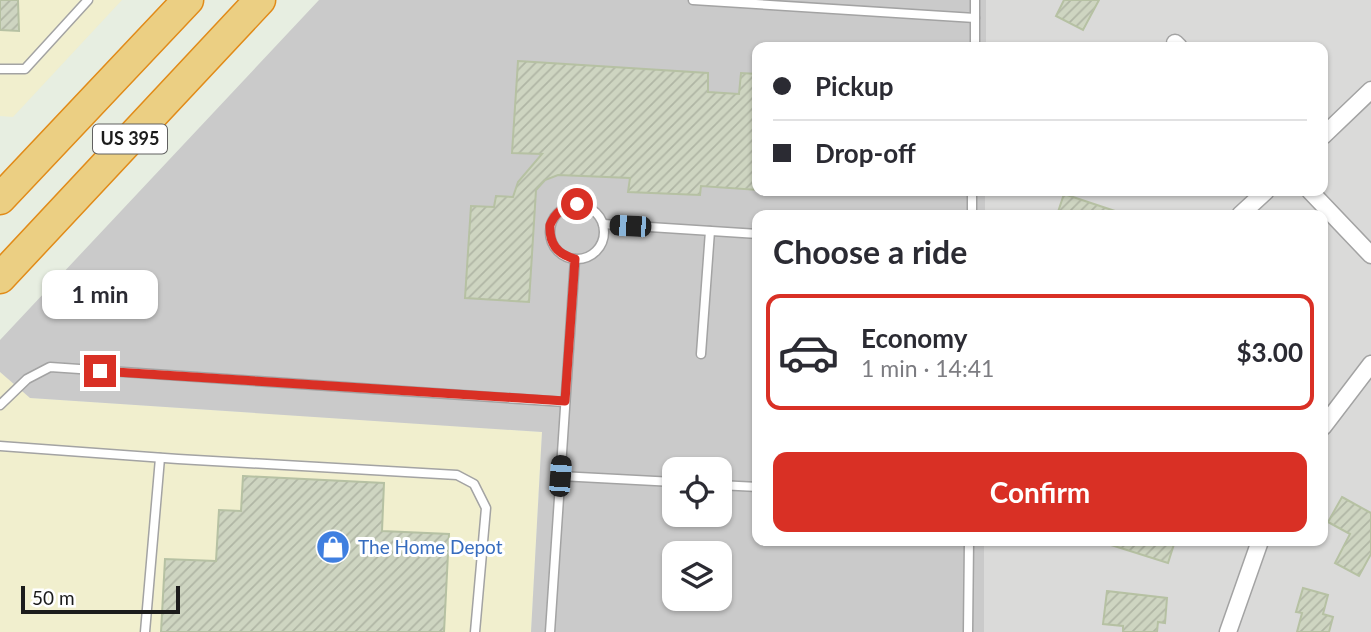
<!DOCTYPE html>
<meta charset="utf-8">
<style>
body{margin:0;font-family:Lato,sans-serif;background:#f7f7f7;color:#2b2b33;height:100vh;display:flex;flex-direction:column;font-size:26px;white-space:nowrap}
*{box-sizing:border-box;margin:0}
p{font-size:23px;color:#7c7c81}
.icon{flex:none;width:38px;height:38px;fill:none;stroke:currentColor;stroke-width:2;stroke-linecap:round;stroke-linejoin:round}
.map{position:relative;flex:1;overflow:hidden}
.panel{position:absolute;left:752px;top:210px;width:576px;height:336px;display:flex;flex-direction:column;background:#fff;border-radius:14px;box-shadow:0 2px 5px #0004}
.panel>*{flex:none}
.guide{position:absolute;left:752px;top:42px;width:576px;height:154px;border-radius:14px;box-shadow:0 2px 5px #0004;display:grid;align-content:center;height:154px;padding:0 21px;background:#fff}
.fabs{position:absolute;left:662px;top:457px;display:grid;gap:14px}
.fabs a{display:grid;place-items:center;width:70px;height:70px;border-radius:14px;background:#fff;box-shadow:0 2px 5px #0004;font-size:35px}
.scale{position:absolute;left:21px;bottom:18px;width:159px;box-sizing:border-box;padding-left:7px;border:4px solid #1c1c1c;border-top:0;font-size:19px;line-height:24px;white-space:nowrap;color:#1c1c1c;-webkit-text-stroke:5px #fff;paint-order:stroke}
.end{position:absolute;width:32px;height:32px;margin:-16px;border:9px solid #d93025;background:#fff;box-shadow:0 0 0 4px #fff}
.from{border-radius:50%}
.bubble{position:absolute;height:49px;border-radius:14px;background:#fff;box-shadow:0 2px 5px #0004;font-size:23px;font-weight:700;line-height:49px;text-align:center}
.car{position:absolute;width:21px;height:42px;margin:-21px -10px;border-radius:9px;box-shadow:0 0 5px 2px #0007;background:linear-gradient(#222 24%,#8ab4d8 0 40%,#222 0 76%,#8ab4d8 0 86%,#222 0)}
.guide b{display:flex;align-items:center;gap:24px;height:66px;font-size:26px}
.guide b+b{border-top:2px solid #e1e1e2}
.guide i{width:18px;height:18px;background:#2b2b33}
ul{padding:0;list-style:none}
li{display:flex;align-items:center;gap:21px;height:116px;margin:0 14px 10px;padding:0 7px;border:4px solid transparent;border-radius:14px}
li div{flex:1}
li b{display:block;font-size:26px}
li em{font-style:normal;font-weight:700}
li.on{border-color:#d93025}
li>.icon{width:63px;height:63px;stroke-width:1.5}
h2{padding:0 21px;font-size:32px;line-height:84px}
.primary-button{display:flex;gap:14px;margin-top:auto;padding:14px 21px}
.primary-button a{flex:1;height:80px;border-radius:14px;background:#d93025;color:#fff;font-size:28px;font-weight:700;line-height:80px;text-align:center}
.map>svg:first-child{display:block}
.residential{fill:#dadad9}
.commercial{fill:#f1efce}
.religious{fill:#cacaca;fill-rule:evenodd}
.building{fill:url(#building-hatch);stroke:#b6c1a3;stroke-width:2}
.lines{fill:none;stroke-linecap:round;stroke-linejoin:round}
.lane-casing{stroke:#a3a3a3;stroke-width:11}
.street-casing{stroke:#a3a3a3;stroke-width:19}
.highway-casing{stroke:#e18b19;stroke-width:33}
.lane{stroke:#fff;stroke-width:8}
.street{stroke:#fff;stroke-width:16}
.highway{stroke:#ebcf83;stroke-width:30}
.route{stroke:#d93025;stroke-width:9}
.labels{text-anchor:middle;stroke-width:6;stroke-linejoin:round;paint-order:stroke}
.shield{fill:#fff;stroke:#606060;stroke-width:2}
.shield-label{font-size:18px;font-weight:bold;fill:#1c1c1c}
.shop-label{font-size:19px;fill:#366cbe;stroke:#fff;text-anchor:start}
</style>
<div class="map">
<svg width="1371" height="632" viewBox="0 0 1371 632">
<defs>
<pattern id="building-hatch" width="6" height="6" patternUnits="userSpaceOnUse" patternTransform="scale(1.75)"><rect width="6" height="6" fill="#ced5c1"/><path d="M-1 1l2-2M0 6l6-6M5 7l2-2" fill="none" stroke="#b0b6a5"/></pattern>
</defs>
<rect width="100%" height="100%" fill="#e7eee1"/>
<path class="residential" d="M986,0H1371V632H984V541H1323V215H985V191H1323V47H986Z"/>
<g class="commercial">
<path d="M0,0H122L13,117L0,116Z"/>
<path d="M0,372L31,398L542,432L531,632H0Z"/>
</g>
<path class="religious" d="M319,0H986V47H758V191H985V215H758V541H984V632H531L542,432L30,398L0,372V340ZM674,469H719V514H674ZM674,553H719V598H674Z"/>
<g class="building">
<path d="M0,0H18L19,31L0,30Z"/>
<path d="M1064,0H1099L1083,30L1056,16Z"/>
<path d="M518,61L708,73V92L739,94L741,73L758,74V190L701,186L700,195L628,192L630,178L558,175L545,180L536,190L529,302L465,298L471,206L494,207L496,196L513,197L518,182L542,154L512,153Z"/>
<path d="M1064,194L1118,212V215H1057Z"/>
<path d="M243,476L384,483L382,531L449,534L444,632H161L165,559L216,561L219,510L241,511Z"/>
<path d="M1342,497L1371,513V554L1359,576L1335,563L1350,534L1328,522Z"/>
<path d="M1111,541H1175L1168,563L1111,545Z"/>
<path d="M1303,588L1328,595L1323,614L1333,617L1329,632H1297L1302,613L1296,612Z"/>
<path d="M1107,591L1167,598L1165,623L1158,622L1157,632H1123V626L1103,624Z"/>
</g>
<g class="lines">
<g class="lane-casing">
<g id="lane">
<path d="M693,0L975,18"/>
<path d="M975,47V0"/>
<path d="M0,69H25L88,0"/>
<circle cx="577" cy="232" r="27"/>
<path d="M972,215V191"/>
<path d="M603,224L758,234"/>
<path d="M701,354L710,231"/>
<path d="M0,405L27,379L50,367L565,402"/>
<path d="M0,446L178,459L457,475L474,484L486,508L475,632"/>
<path d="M560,476L674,482"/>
<path d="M719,485L758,487"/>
<path d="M145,632L160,458"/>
<path d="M550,632L575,259"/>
<path d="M968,632L969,541"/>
</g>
</g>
<g class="street-casing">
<g id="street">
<path d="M1175,43L1179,47"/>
<path d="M1323,136L1371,90"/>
<path d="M1310,191L1371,255"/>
<path d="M1240,215L1266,191"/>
<path d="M1323,427L1371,364"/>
<path d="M1228,632L1260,541"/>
</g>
</g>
<g class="highway-casing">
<g id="highway">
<path d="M0,199L188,0"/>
<path d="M0,278L260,0"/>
</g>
</g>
<use href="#lane" class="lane"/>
<use href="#street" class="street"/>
<use href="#highway" class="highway"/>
</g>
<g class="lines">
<path class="route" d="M100,371L565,401L575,259C557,254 549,244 550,225C555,213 563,206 577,204"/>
</g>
<defs>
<g id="shop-disc" transform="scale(1.75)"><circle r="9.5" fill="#3f7fe0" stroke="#fff"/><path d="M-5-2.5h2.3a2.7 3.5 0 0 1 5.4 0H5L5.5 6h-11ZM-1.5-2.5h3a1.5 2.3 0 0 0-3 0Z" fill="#fff"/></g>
</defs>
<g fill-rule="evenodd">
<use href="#shop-disc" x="333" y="547"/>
</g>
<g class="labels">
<rect class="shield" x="93" y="124.5" width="74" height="29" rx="5"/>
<g class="shield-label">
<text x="130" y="145">US 395</text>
</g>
<g class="shop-label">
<text x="358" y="554">The Home Depot</text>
</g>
</g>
</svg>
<div class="fabs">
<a><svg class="icon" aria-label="locate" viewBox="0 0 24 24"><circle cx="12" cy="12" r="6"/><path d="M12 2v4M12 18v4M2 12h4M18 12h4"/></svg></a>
<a><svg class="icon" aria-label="layers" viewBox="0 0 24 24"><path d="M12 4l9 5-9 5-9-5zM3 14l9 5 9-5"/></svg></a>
</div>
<div class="scale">50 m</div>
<i class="end from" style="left:577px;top:204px"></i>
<i class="end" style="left:100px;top:371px"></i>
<div class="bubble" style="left:42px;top:270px;width:116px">1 min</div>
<i class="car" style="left:630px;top:226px;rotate:273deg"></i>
<i class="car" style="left:560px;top:476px;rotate:4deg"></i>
<div class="guide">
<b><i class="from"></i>Pickup</b>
<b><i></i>Drop-off</b>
</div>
<section class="panel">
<h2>Choose a ride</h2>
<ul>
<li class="on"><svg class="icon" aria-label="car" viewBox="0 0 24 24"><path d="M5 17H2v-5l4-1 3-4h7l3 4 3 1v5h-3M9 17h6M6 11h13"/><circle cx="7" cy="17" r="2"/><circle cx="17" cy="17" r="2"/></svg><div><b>Economy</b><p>1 min · 14:41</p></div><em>$3.00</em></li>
</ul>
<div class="primary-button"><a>Confirm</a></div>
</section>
</div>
